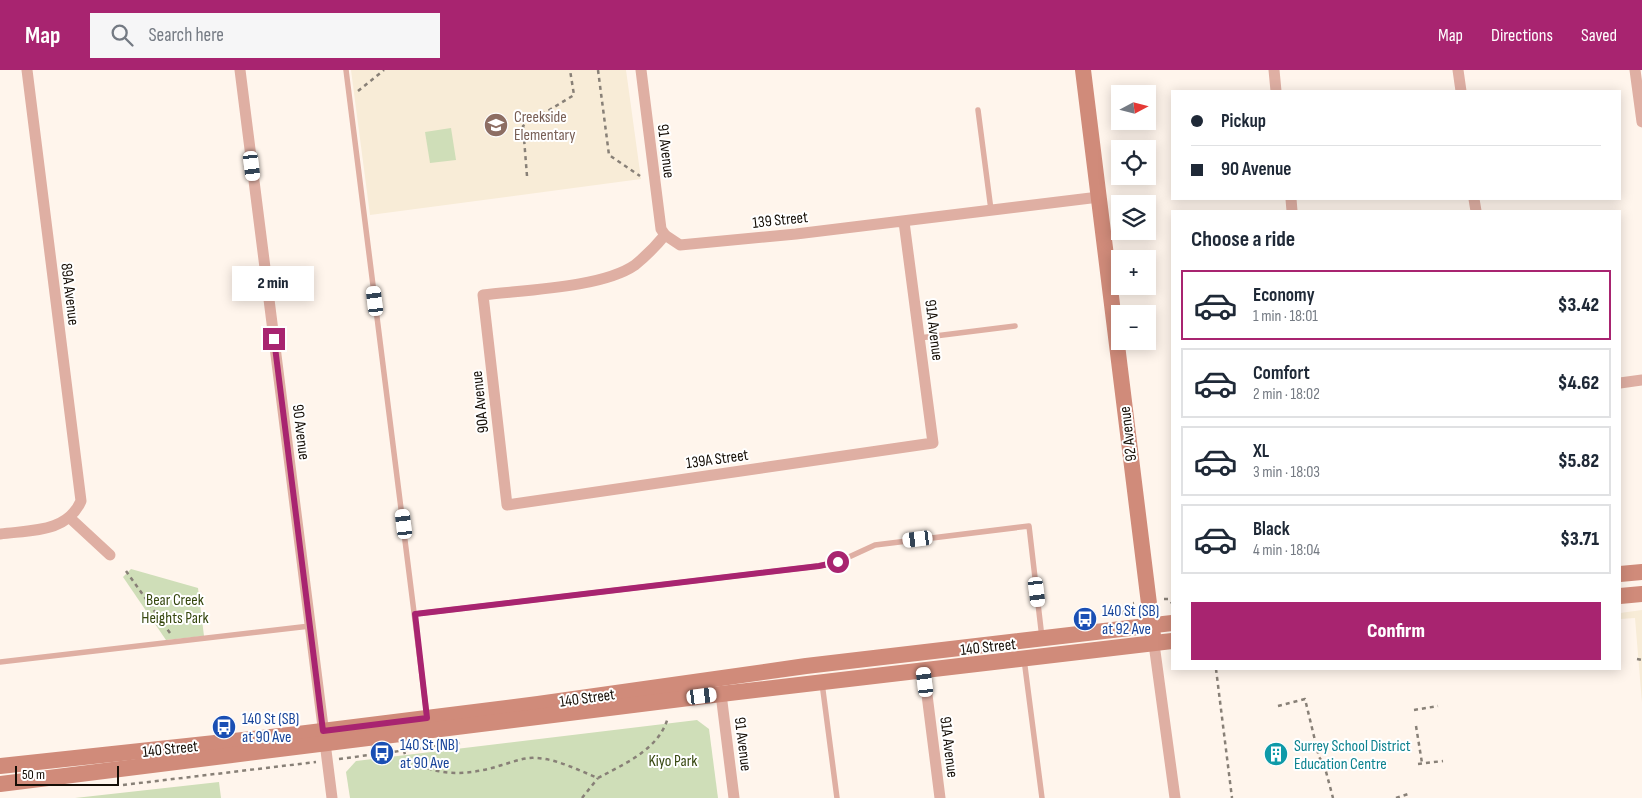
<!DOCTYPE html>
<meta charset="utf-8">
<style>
body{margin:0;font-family:"Sofia Sans Condensed",sans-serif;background:#f6f6f7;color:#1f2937;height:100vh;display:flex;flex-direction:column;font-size:19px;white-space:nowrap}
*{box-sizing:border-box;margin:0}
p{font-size:16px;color:#747a83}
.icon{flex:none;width:28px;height:28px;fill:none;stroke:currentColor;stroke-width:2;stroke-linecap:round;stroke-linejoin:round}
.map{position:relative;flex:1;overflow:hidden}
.sheet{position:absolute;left:1171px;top:140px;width:450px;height:460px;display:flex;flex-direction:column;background:#fff;border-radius:0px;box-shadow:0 2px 12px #0003}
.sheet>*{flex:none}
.top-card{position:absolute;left:1171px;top:20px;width:450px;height:110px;border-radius:0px;box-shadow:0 2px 12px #0003;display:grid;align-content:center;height:110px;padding:0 20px;background:#fff}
.needle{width:32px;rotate:83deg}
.controls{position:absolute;left:1111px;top:15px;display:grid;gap:10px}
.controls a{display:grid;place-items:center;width:45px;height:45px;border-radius:0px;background:#fff;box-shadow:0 2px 12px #0003;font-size:25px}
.scale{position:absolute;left:15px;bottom:12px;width:104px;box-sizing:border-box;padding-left:5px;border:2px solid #150e06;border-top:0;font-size:14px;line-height:18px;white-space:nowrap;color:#150e06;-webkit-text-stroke:4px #fff;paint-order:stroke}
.end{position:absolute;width:22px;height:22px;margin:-11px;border:6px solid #a82470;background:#fff;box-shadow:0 0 0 2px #fff}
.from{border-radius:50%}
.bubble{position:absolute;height:35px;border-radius:0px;background:#fff;box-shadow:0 2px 12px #0003;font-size:16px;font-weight:800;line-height:35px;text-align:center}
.car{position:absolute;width:15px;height:30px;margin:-15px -8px;border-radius:6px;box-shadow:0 0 4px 1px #0007;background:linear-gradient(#fff 24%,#345 0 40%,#fff 0 76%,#345 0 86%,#fff 0)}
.top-card b{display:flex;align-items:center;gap:18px;height:48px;font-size:19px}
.top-card b+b{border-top:1px solid #e0e1e3}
.top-card i{width:12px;height:12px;background:#1f2937}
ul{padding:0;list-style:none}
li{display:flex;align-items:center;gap:15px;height:70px;margin:0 10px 8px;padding:0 10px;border:2px solid #e0e1e3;border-radius:0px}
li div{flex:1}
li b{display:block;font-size:19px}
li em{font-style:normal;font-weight:800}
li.selected{border-color:#a82470}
li>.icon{width:45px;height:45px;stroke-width:1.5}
h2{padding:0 20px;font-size:22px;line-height:60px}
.primary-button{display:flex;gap:10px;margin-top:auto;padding:10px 20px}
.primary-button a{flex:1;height:58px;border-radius:0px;background:#a82470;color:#fff;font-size:20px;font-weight:800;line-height:58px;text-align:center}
header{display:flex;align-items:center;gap:30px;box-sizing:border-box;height:70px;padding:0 25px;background:#a82470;color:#fff}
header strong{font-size:24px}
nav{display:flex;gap:28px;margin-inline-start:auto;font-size:18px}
.search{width:350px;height:45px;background:#f6f6f7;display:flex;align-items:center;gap:12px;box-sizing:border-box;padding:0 18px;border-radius:0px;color:#747a83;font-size:19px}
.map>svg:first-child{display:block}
.education{fill:#f8ecd7}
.green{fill:#cfdeb8}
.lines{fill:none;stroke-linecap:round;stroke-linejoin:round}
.path{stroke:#888077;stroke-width:2.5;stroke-dasharray:4 4;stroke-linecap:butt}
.service{stroke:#dfafa3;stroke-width:5.5}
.minor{stroke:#dfafa3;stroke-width:11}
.secondary{stroke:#d08b7a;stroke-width:16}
.route{stroke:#a82470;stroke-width:6}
.labels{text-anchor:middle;stroke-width:4;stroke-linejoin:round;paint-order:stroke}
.education-label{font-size:16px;fill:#785e54;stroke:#fff;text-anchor:start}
.street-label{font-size:16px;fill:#150e06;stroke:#fff}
.park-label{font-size:16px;fill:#36470f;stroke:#fff}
.transit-label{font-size:16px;fill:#164399;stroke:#fff;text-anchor:start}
.culture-label{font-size:16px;fill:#0d838f;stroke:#fff;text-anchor:start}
</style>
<header>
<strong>Map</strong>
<div class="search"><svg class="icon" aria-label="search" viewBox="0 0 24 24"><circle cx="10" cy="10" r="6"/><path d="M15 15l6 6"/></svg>Search here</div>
<nav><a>Map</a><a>Directions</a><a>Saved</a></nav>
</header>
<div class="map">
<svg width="1642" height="728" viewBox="0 0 1642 728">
<rect width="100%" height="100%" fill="#fff5ec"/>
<g class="education">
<path d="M351,0H626L641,109L370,145Z"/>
<path d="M1642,540V633L1635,548L1620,549V543Z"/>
</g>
<g class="green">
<path d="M451,58L456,90L430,93L425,62Z"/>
<path d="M131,499L198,518L204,566L166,570L123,507Z"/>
<path d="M697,650L709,659L718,728H350L346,702L356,691Z"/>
<path d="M219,712L221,728H75Z"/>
</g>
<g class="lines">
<g class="path">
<path d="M598,0L609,85L640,106"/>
<path d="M358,21L384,0"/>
<path d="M527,106L523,56L574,25L570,0"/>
<path d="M126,501L170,563"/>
<path d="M1164,529H1168L1172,533"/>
<path d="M1122,544L1130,534L1134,533"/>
<path d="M1637,589L1642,590"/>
<path d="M1216,599L1232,728"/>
<path d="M1278,636L1305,629L1319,687L1324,694L1333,728"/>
<path d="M1414,640L1438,636"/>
<path d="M1416,656L1422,693"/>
<path d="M404,680C405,689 411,692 419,695C446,707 474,704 502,695C513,692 524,687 536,688C557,689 578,700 598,708C624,694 660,679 668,647"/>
<path d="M339,689L460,673"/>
<path d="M1418,694L1443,691"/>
<path d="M123,715L316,692"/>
<path d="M582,728L598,708"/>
<path d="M1396,728L1408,724"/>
</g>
<g class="service">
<path d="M346,0L427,646"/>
<path d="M978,40L991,140"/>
<path d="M919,268L1015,256"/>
<path d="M415,544L819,496L838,492L875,475L1029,456L1042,568"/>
<path d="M1024,589L1042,728"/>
<path d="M0,592L310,556"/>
<path d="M822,613L837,728"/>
</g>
<g class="minor">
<path d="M240,0L332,728"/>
<path d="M641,0L661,159L665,165"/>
<path d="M1274,0L1276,21"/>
<path d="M1458,0L1461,21"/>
<path d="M1635,0L1642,52"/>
<path d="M1291,129L1292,141"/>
<path d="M1474,129L1476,141"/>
<path d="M904,152L933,373L507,435L483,225C523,220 602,218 635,195C646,186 656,176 665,165L680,175L796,164L1099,127"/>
<path d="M1620,313L1642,310"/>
<path d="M70,448L110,485"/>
<path d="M0,464C30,460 67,463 81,431L27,0"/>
<path d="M1154,574L1175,728"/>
<path d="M924,601L940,728"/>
<path d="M721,624L734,728"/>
</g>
<g class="secondary">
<path d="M1083,0L1153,566"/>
<path d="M1620,504L1642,502"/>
<path d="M1620,526L1642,524"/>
<path d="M0,696L298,664L538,634L806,596L1172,553"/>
<path d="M0,714L721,624L1172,571"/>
</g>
</g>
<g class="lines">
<path class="route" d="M274,269L323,661L427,648L415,544L819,496L838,492"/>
</g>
<defs>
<g id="school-disc" transform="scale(1.25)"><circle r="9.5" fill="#8d6e63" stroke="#fff"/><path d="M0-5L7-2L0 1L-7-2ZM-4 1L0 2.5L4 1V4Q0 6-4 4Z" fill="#fff"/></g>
<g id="bus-disc" transform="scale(1.25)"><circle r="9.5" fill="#1a4fb4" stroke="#fff"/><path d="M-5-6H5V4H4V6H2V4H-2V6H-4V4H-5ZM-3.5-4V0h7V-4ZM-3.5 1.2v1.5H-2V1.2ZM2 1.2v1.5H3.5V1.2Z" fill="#fff"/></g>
<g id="building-disc" transform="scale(1.25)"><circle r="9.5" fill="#0f9aa8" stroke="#fff"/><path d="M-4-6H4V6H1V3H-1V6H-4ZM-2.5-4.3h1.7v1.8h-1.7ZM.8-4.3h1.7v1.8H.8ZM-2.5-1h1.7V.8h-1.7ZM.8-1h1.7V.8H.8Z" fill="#fff"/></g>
</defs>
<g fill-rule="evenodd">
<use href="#school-disc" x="496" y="55"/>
<use href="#bus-disc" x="1085" y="549"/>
<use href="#bus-disc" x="224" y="657"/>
<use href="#bus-disc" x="382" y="683"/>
<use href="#building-disc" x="1276" y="684"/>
</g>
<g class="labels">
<g class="education-label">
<text x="514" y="52">Creekside<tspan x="514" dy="18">Elementary</tspan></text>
</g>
<g class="street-label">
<text transform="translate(667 81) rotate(83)" y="6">91 Avenue</text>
<text transform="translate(780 149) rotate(-6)" y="6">139 Street</text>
<text transform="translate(71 224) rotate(83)" y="6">89A Avenue</text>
<text transform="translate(935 260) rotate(83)" y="6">91A Avenue</text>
<text transform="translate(479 332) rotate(-96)" y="6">90A Avenue</text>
<text transform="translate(302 362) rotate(83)" y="6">90 Avenue</text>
<text transform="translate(1127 364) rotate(-97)" y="6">92 Avenue</text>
<text transform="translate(717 388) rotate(-8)" y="6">139A Street</text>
<text transform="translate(988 576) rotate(-6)" y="6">140 Street</text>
<text transform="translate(587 627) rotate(-8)" y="6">140 Street</text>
<text transform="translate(744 674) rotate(83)" y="6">91 Avenue</text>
<text transform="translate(950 677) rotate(83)" y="6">91A Avenue</text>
<text transform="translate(170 678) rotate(-6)" y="6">140 Street</text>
</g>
<g class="park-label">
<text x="175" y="535">Bear Creek<tspan x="175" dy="18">Heights Park</tspan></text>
<text x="673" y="696">Kiyo Park</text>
</g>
<g class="transit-label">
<text x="1102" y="546">140 St (SB)<tspan x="1102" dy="18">at 92 Ave</tspan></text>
<text x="242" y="654">140 St (SB)<tspan x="242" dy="18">at 90 Ave</tspan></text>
<text x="400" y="680">140 St (NB)<tspan x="400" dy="18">at 90 Ave</tspan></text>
</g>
<g class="culture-label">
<text x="1294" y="681">Surrey School District<tspan x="1294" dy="18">Education Centre</tspan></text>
</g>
</g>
</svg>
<div class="controls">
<a><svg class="needle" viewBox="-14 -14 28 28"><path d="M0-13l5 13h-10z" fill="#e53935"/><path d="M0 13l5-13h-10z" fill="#747a83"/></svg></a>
<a><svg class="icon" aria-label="locate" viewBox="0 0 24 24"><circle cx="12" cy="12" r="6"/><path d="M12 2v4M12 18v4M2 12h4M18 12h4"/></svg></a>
<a><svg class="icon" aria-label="layers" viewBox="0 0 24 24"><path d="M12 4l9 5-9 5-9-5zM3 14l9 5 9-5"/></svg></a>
<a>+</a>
<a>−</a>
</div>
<div class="scale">50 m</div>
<i class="end from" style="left:838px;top:492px"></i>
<i class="end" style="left:274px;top:269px"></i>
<div class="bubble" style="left:232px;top:196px;width:82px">2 min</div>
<i class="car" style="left:252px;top:96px;rotate:173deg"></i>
<i class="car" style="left:375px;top:231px;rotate:353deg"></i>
<i class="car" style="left:404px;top:454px;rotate:353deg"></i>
<i class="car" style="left:918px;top:469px;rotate:263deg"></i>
<i class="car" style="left:1037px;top:522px;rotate:173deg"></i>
<i class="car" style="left:925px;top:612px;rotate:353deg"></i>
<i class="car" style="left:702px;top:626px;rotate:83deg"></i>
<div class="top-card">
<b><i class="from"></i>Pickup</b>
<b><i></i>90 Avenue</b>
</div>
<section class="sheet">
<h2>Choose a ride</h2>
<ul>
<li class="selected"><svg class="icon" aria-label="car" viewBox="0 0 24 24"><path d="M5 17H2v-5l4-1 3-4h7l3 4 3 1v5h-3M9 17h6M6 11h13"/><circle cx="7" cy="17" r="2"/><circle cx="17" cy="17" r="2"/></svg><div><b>Economy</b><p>1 min · 18:01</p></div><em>$3.42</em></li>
<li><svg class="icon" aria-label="car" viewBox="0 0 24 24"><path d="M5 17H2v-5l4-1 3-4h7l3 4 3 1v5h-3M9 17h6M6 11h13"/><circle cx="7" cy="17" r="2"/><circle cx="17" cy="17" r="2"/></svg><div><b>Comfort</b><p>2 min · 18:02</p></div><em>$4.62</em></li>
<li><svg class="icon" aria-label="car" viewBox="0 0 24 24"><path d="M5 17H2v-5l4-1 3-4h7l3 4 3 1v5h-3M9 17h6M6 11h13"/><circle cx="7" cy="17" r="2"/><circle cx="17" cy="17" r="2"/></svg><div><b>XL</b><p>3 min · 18:03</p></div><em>$5.82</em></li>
<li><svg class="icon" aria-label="car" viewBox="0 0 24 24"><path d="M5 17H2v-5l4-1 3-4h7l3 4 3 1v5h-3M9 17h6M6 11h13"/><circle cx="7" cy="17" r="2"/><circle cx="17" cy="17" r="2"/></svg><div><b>Black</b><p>4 min · 18:04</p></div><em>$3.71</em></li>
</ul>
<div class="primary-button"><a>Confirm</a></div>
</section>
</div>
